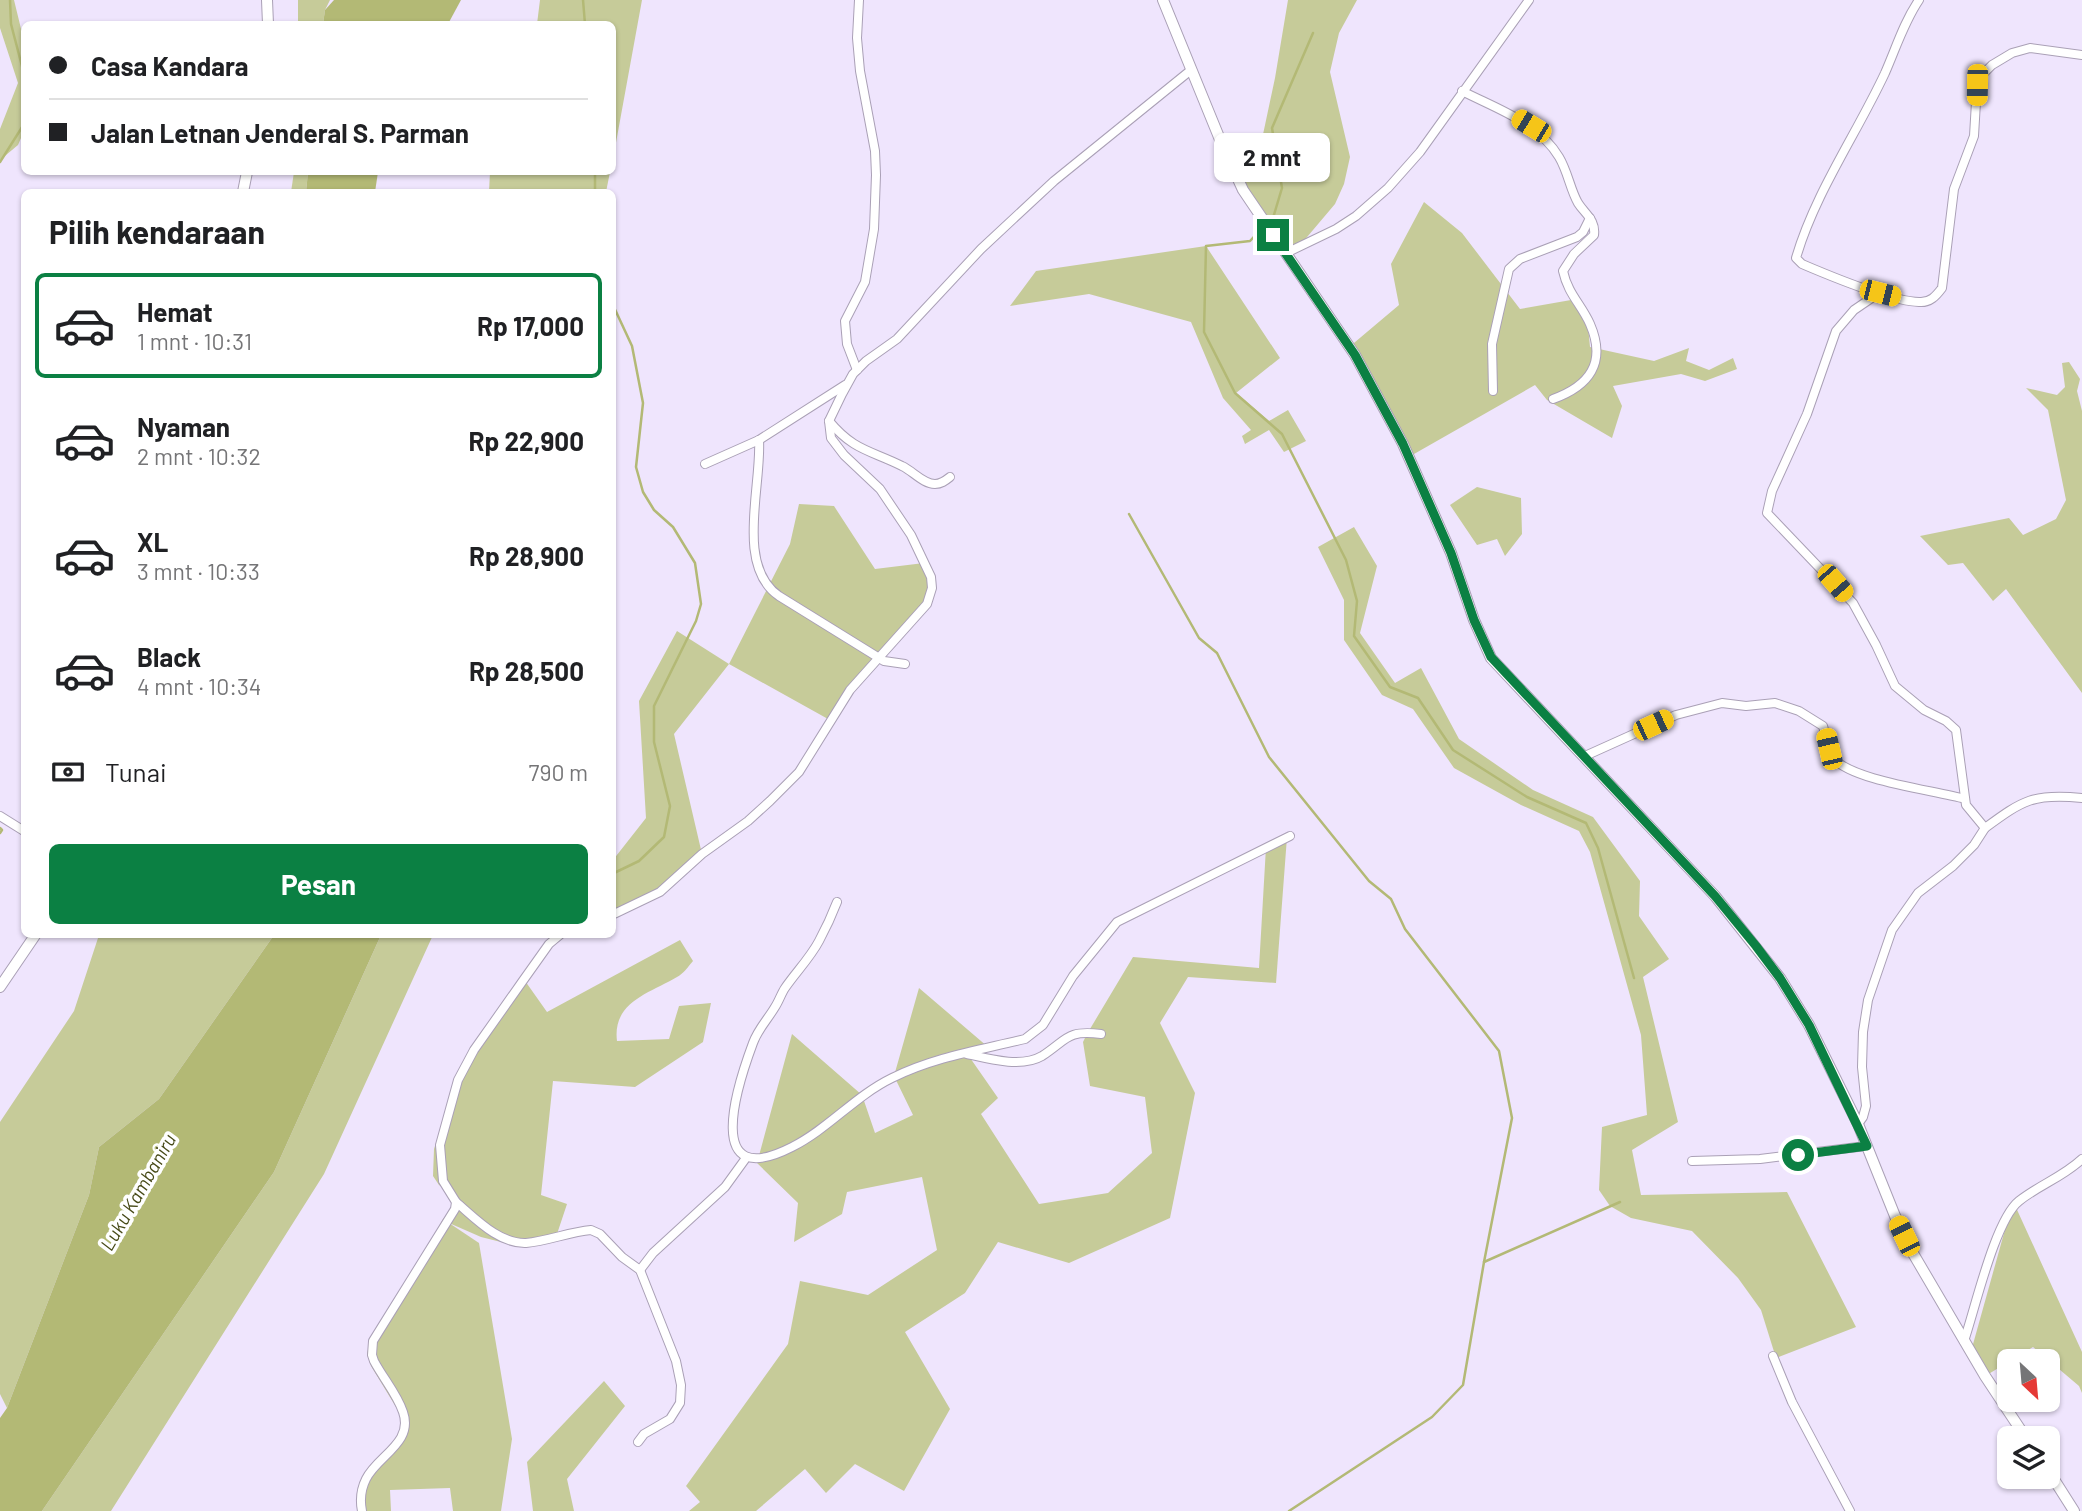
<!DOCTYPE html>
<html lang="id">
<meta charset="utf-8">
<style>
body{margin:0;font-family:Barlow,sans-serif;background:#f2f2f2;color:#202124;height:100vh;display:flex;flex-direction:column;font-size:26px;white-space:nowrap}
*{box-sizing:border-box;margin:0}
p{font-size:23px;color:#757577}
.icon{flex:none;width:38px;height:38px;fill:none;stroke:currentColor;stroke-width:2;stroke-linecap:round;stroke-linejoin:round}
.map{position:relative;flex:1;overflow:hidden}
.sheet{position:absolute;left:21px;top:189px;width:595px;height:749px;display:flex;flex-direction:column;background:#fff;border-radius:10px;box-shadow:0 2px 5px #0004}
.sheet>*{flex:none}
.top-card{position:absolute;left:21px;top:21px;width:595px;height:154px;border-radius:10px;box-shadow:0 2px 5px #0004;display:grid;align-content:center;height:154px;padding:0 28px;background:#fff}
.needle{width:46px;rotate:154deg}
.controls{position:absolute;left:1997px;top:1349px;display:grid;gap:14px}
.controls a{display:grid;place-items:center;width:63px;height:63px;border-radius:10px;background:#fff;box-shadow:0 2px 5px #0004;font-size:35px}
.end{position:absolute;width:32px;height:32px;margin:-16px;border:9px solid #0b8043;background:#fff;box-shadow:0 0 0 4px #fff}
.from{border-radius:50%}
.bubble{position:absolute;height:49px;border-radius:10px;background:#fff;box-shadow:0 2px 5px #0004;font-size:23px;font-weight:700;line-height:49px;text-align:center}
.car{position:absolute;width:21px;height:42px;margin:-21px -10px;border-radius:9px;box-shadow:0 0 5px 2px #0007;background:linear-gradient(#f5c518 24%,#345 0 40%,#f5c518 0 76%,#345 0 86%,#f5c518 0)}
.top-card b{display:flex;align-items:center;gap:24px;height:66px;font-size:26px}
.top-card b+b{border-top:2px solid #e0e0e0}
.top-card i{width:18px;height:18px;background:#202124}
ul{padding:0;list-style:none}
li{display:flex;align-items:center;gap:21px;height:105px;margin:0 14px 10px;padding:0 14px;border:4px solid transparent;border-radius:10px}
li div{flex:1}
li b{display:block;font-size:26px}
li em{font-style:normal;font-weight:700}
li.current{border-color:#0b8043}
li>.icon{width:63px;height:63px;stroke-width:1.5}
h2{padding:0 28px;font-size:32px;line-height:84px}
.pay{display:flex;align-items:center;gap:18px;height:77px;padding:0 28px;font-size:26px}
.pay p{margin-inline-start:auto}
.primary-button{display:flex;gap:14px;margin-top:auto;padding:14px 28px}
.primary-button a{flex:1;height:80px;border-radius:10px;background:#0b8043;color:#fff;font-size:28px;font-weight:700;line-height:80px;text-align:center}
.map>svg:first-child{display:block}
.green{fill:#c6cb99}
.water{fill:#b3b975}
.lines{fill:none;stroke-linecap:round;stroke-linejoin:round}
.stream{stroke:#b3b975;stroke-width:2.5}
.minor-casing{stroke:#aaa0b6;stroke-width:10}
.tertiary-casing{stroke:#aaa0b6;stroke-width:12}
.minor{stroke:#fff;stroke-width:8}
.tertiary{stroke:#fff;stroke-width:10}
.route{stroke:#0b8043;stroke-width:9}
.labels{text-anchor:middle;stroke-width:7;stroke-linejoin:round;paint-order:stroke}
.water-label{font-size:19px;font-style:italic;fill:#474a17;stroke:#fff}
</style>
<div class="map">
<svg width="2082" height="1511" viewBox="0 0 2082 1511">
<rect width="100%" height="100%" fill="#efe5fd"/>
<g class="green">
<path d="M0,0H14L24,41V131L18,145L0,160V129L18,83L0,28Z"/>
<path d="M298,0H330L325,10L323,24H298Z"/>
<path d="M540,0H642L613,159L612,24H537Z"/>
<path d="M1288,0H1357L1339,33L1330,72L1350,157L1344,184L1335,204L1302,243L1284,253L1231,172L1258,158L1275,78Z"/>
<path d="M294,172H308L306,192H291Z"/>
<path d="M490,172H610L606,192H489Z"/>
<path d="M1424,202L1462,233L1520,309L1571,300L1588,326L1590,347L1654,361L1689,348L1686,361L1709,370L1733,358L1737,369L1705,381L1681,374L1613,386L1622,406L1612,438L1547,400L1535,385L1407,458L1348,348L1399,305L1391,264Z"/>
<path d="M1206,246L1280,358L1236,393L1269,421L1288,410L1306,441L1284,452L1269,430L1245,444L1242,436L1251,430L1223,398L1191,322L1089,294L1010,306L1036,271Z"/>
<path d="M2069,362L2080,379L2077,391L2082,411V693L2006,589L1993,601L1963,563L1948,565L1920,536L2009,518L2023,535L2056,519L2066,500L2048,410L2026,388L2057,395L2065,387L2062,363Z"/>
<path d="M1477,487L1521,498L1522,534L1505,556L1497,539L1477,545L1450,505Z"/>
<path d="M799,504L834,506L875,569L924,563L930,589L924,605L828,719L729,664L674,734L702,854L658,889L613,912V860L646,818L639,701L677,631L729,664L790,544Z"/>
<path d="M1354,527L1377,566L1360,633L1395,683L1421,668L1459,739L1533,790L1593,817L1640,881L1639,916L1669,959L1643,977L1678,1122L1632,1150L1641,1195L1787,1192L1856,1327L1776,1358L1761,1310L1738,1278L1692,1231L1631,1218L1610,1206L1599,1190L1602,1127L1647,1115L1641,1035L1590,852L1579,831L1521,805L1454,768L1413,709L1382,695L1344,640V600L1318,547Z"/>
<path d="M1287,837L1276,983L1188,977L1160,1023L1195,1093L1170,1218L1069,1263L998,1242L965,1293L905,1332L950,1409L904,1491L855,1464L826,1493L805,1469L756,1511H689L700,1502L686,1486L788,1344L800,1281L868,1295L937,1250L922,1177L847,1192L842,1214L794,1242L798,1203L757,1163L792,1034L862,1095L875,1133L913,1115L894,1076L919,988L988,1047L966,1052L998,1098L981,1114L1039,1204L1108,1193L1152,1153L1145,1097L1090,1086L1083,1042L1087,1034L1133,957L1259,968L1266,847Z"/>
<path d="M99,935H274L159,1099L99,1147L89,1195L7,1408L0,1394V1122L74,1011Z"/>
<path d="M381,935H433L324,1174L111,1511H42L274,1172Z"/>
<path d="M680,940L693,961C688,967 683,974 677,977C650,993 612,1002 617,1041L669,1039L679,1006L711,1003L703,1042L635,1087L553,1081L541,1195L567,1204L557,1234L509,1244L481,1237L449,1223L479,1243L512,1439L501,1511H453L450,1488L390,1490L391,1511H358V1493L397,1439L402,1427L399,1412L371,1366L367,1354L371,1337L401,1297L443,1219L453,1208L454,1200L447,1190L439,1185L433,1176L434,1149L458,1074L523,978L547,1012Z"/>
<path d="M2013,1201L2082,1352V1393L2079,1386L2033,1347L1982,1378L1970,1355Z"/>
<path d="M604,1381L625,1406L567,1479L574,1511H533L527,1462Z"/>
</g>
<g class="water">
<path d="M334,0H461L448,24H323L325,10Z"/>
<path d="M308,172H378L375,192H306Z"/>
<path d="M274,935H381L274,1172L42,1511H0V1418L7,1408L89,1195L99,1147L159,1099Z"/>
</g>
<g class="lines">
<g class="stream">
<path d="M10,0L11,24L24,74"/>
<path d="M583,0L585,24"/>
<path d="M0,162L24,124"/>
<path d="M595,192V172"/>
<path d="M1269,221L1273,218L1282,188L1272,128L1313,33"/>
<path d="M1264,226L1250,241L1206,246L1204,332L1235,393L1282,434L1346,560L1357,601L1354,636L1390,687L1418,698L1453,750L1527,797L1586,823L1598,848L1634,978"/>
<path d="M612,303L632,346L643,403L636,467L643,492L654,510L673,527L695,563L701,604L696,621L654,706V742L670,806L664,837L639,861L612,874"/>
<path d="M1129,514L1199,638L1217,653L1269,757L1369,881L1391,899L1405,929L1499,1051L1512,1118L1484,1262L1463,1385L1432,1417L1289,1511"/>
<path d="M0,828L2,830L0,833"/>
<path d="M1484,1262L1620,1202"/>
</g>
<g class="minor-casing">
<g id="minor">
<path d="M1919,0C1904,22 1896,48 1885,73C1856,135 1815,193 1796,258L1802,264C1830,276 1890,301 1919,302C1930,303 1936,296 1942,288L1954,189L1974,136L1977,85L1983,74L1992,65L2012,53L2030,48L2082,55"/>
<path d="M1462,91C1497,109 1538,122 1559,157C1568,172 1570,189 1578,203C1585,214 1596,220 1594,235L1574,254L1563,271C1568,294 1581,304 1590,324C1607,363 1589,386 1553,399"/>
<path d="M1286,253L1336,229L1356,216L1388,188L1420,152L1529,0"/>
<path d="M857,370L847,344L845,321L865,282L874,229L876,175L875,151L860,71L857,38L859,0"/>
<path d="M1493,391L1492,344L1509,269L1520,259L1577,237L1583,232L1590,218"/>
<path d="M829,421C854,451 870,450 902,466C913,471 923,484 935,484C941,484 945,481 950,477"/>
<path d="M759,440C762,485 735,566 779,596L884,661L905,664"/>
<path d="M705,464L759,440L845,385"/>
<path d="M1585,756L1676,715L1722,703L1746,706L1775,703L1799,711L1823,726C1826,736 1827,749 1833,758C1853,781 1933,790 1965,799"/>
<path d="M0,816L24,831"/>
<path d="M1985,828C2023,800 2034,793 2082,798"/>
<path d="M837,902C832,915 826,928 819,941C810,958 796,972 785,988C781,994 779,1001 775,1007C768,1019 758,1029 753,1043C737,1086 702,1193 792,1147C828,1129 855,1096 892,1078C934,1057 980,1050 1025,1039L1043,1025L1073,976L1117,922L1290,836"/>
<path d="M612,915L660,892L702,854L748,821L770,801L799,772L850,690L927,604L932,588L931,577L911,535L880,489L844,455L831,438L829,421L842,394L853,374L866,361L897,339L981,249L1054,181L1191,70"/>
<path d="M967,1054C989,1059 1022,1068 1042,1056C1068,1039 1066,1030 1101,1034"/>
<path d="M1858,1124L1863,1117L1866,1106L1862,1067L1863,1032L1868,1000L1892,930L1918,893L1953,866L1974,845L1985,828L1966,805L1956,730L1946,721L1924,710L1895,686L1876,645L1853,603L1767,513L1772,491L1807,414L1836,331L1854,310L1879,293"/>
<path d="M1692,1161L1760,1159L1866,1146"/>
<path d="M456,1202C475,1218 499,1244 526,1243C548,1241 569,1232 591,1230L600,1234L622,1257L640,1270L676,1361L681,1385L680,1403L670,1419L644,1434L638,1442"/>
<path d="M640,1270L653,1253L725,1187L746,1158"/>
<path d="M1964,1341C1975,1309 1995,1220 2019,1201C2039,1185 2063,1177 2082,1159"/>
<path d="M1773,1356L1792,1402L1850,1511"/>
<path d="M362,1511C360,1501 361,1489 366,1479C377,1456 414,1443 403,1412C397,1394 383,1378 374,1361L372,1355L373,1341L455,1209L456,1202L443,1181L440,1145L458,1080L474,1050L522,982L549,944L561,934"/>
</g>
</g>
<g class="tertiary-casing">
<g id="tertiary">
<path d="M267,0L268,24"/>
<path d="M1163,0L1221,142L1243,190L1355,355L1403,444L1451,553L1474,620L1491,658L1715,896L1780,978L1809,1025L1858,1124L1895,1216L1914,1255L1985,1376L2026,1438"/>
<path d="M243,192L247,172"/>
<path d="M0,987L36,934"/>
<path d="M2048,1470L2074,1511"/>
</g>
</g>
<use href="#minor" class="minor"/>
<use href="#tertiary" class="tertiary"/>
</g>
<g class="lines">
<path class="route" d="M1273,235L1355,355L1403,444L1451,553L1474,620L1491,657L1715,896L1756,946L1780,978L1809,1025L1867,1146L1798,1155"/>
</g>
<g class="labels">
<g class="water-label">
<text transform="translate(138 1192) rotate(-60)" y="7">Luku Kambaniru</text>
</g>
</g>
</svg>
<div class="controls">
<a><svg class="needle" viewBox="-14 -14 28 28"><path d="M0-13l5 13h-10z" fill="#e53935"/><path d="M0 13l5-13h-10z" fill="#757577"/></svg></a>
<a><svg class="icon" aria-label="layers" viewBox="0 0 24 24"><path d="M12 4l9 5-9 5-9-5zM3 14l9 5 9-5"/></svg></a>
</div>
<i class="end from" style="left:1798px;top:1155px"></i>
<i class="end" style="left:1273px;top:235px"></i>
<div class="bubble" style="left:1214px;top:133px;width:116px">2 mnt</div>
<i class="car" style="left:1977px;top:85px;rotate:181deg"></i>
<i class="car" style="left:1531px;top:126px;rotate:301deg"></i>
<i class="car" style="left:1880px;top:293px;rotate:104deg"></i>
<i class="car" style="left:1835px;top:583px;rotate:139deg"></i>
<i class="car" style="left:1653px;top:725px;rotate:65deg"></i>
<i class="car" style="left:1829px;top:749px;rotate:347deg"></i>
<i class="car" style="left:1904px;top:1236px;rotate:334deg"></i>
<div class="top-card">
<b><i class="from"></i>Casa Kandara</b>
<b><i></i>Jalan Letnan Jenderal S. Parman</b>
</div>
<section class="sheet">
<h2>Pilih kendaraan</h2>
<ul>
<li class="current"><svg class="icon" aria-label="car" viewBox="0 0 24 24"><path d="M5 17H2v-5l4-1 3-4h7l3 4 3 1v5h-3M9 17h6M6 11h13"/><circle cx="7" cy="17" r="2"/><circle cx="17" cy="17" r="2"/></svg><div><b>Hemat</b><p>1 mnt · 10:31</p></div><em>Rp 17,000</em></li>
<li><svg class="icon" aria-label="car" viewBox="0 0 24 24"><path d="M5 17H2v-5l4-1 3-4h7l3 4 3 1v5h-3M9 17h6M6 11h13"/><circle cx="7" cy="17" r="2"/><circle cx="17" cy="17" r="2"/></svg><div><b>Nyaman</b><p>2 mnt · 10:32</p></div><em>Rp 22,900</em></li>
<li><svg class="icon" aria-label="car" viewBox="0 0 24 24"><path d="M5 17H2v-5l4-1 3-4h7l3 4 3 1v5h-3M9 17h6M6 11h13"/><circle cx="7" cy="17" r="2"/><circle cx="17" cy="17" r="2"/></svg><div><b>XL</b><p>3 mnt · 10:33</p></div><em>Rp 28,900</em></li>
<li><svg class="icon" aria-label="car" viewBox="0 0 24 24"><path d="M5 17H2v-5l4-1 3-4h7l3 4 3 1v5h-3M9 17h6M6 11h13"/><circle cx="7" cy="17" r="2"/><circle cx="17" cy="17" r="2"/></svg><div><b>Black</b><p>4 mnt · 10:34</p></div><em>Rp 28,500</em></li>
</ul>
<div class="pay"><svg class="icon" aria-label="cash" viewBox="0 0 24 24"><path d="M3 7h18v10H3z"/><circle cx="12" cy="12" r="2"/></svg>Tunai<p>790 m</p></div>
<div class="primary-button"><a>Pesan</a></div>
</section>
</div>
